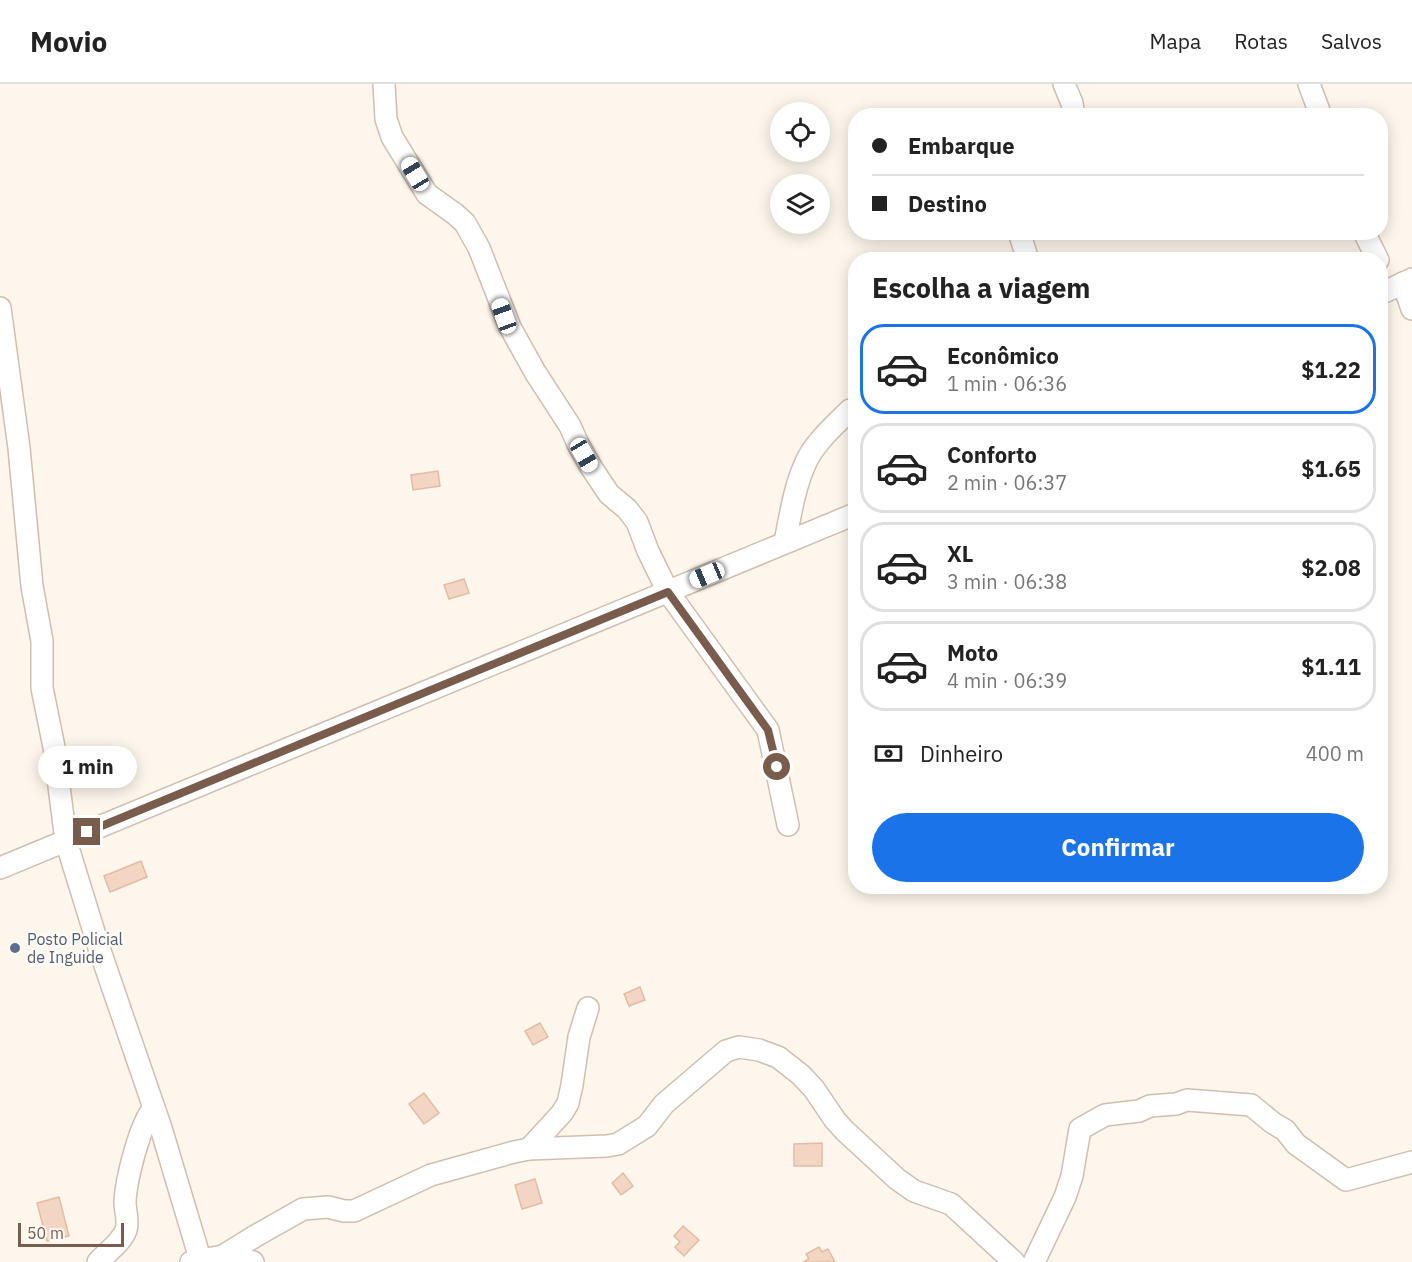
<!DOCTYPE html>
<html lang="pt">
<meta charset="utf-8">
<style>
body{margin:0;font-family:"IBM Plex Sans",sans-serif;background:#f2f2f2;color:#222;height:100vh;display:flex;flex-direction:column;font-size:22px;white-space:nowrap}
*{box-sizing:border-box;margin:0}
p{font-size:20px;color:#767676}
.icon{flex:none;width:33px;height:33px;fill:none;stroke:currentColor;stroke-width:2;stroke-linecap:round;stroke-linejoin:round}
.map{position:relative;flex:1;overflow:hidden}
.details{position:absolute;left:848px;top:168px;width:540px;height:642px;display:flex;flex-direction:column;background:#fff;border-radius:24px;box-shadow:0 3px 15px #0003}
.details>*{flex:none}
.hud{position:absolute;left:848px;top:24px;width:540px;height:132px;border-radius:24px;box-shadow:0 3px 15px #0003;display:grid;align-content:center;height:132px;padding:0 24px;background:#fff}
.controls{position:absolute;left:770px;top:18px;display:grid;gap:12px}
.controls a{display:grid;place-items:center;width:60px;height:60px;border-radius:50%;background:#fff;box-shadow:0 3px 15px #0003;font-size:30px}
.scale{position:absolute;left:18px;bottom:15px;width:106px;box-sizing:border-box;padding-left:6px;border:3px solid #7a5c4d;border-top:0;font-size:16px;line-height:21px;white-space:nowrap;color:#7a5c4d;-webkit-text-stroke:4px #fffaf3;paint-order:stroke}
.end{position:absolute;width:27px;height:27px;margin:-14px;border:8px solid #7a5c4d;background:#fff;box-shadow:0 0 0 3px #fff}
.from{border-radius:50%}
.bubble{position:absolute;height:42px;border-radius:21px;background:#fff;box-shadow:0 3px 15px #0003;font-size:20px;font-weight:700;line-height:42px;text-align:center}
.car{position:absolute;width:18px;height:36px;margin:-18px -9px;border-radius:8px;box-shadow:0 0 4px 2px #0007;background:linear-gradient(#fff 24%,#345 0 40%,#fff 0 76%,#345 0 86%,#fff 0)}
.hud b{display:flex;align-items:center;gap:21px;height:57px;font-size:22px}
.hud b+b{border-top:2px solid #e0e0e0}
.hud i{width:15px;height:15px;background:#222}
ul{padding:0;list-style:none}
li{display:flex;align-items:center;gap:18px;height:90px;margin:0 12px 9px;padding:0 12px;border:3px solid #e0e0e0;border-radius:24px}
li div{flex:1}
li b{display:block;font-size:22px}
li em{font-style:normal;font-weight:700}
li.active{border-color:#1a73e8}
li>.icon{width:54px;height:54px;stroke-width:1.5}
h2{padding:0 24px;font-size:27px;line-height:72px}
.pay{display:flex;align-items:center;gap:15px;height:66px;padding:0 24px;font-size:22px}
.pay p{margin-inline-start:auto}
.cta{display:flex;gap:12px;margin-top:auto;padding:12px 24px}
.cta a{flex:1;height:69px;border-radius:36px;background:#1a73e8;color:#fff;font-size:24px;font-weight:700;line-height:69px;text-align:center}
header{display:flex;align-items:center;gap:36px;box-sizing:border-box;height:84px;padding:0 30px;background:#fff;border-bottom:2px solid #e0e0e0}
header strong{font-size:28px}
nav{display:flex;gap:33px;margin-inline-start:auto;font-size:21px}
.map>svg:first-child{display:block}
.building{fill:#f3d5c3;stroke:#e6bba3;stroke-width:1.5}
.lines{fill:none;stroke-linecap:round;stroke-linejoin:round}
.minor-casing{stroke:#d1beb0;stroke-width:24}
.minor{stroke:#fff;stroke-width:21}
.route{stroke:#7a5c4d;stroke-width:8}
.service-dot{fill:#5c6f8a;stroke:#fffaf3;stroke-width:2}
.labels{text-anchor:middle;stroke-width:5;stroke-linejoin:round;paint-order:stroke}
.service-label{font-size:16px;fill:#4e5e75;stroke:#fffaf3;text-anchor:start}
</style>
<header>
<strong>Movio</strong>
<nav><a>Mapa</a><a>Rotas</a><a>Salvos</a></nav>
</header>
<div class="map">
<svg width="1412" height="1178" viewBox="0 0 1412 1178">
<rect width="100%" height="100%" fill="#fdf6ec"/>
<g class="building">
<path d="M438,387L440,402L413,406L411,391Z"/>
<path d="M464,495L469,509L449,515L444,501Z"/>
<path d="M141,777L147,793L110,808L104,792Z"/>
<path d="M640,903L645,916L629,922L624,910Z"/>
<path d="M540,939L548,953L533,961L525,947Z"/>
<path d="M424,1009L439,1029L424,1040L409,1020Z"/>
<path d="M822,1059V1082H794V1060Z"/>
<path d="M623,1089L633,1102L621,1111L612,1099Z"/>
<path d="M535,1095L542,1119L522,1125L515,1101Z"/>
<path d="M59,1113L69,1152L47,1157L37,1119Z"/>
<path d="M683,1142L699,1156L684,1172L675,1163L680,1158L674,1152Z"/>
<path d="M819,1163L822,1168L828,1165L835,1178H803L809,1175L806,1170Z"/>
</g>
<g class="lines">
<g class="minor-casing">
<g id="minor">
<path d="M384,0L386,35L392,53L427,110L455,130L465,139L479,164L510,243L535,288L570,342L578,360L591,383L609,410L627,425L637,438L648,467L668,508L768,646L788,741"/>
<path d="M1064,0L1072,19L1074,32"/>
<path d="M1309,0L1321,32"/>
<path d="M1019,148L1028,176"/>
<path d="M1364,148L1378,176"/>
<path d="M1403,199L1412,225"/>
<path d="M1380,210L1412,195"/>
<path d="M0,224L19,364L32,502L42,557V604L54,663L66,757L99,864L161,1044L201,1178"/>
<path d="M785,458C790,433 794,405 805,380C814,359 834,342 850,326"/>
<path d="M0,784L855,430"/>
<path d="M529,1065L562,1029L568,1019L572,1001L579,953L588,924"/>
<path d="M228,1170L253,1178"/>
<path d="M98,1178C107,1168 121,1159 126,1146C129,1137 125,1127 125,1118C126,1096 140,1039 154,1024"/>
<path d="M191,1178L223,1172L257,1151L303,1125L328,1123L344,1127H354L431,1091L514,1068L529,1065L607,1062L618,1060L647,1042L664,1020L726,967L739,963L759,966L778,973L801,991L814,1005L835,1036L845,1047L897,1095L914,1107L951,1120L1014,1178"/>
<path d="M1034,1178L1065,1113L1072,1092L1080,1045L1105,1031L1139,1027L1150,1022L1176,1020L1187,1016L1251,1021L1273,1039L1285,1046L1296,1060L1346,1096L1412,1078"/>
</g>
</g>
<use href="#minor" class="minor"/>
</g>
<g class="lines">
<path class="route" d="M87,748L668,508L768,646L777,683"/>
</g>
<circle class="service-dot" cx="15" cy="864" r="6"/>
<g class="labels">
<g class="service-label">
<text x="27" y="861">Posto Policial<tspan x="27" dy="18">de Inguide</tspan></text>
</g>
</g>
</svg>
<div class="controls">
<a><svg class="icon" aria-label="locate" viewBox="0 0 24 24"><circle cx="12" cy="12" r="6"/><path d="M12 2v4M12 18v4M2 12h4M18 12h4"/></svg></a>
<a><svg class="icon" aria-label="layers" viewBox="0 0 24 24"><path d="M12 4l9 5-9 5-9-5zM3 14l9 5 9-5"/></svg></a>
</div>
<div class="scale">50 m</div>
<i class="end from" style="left:777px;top:683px"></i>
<i class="end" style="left:87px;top:748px"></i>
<div class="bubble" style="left:38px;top:662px;width:99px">1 min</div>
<i class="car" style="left:415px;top:90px;rotate:329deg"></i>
<i class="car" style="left:504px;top:232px;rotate:340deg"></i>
<i class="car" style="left:584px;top:371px;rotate:150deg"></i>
<i class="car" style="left:707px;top:491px;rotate:247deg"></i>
<div class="hud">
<b><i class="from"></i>Embarque</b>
<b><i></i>Destino</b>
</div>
<section class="details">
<h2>Escolha a viagem</h2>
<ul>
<li class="active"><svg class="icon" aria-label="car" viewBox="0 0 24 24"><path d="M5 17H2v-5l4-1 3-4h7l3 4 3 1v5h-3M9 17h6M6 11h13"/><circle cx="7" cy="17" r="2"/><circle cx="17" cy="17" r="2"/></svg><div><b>Econômico</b><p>1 min · 06:36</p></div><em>$1.22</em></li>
<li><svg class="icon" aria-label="car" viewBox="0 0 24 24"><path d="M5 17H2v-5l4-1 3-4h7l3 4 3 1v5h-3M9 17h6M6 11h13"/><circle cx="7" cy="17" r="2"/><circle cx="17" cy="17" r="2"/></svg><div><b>Conforto</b><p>2 min · 06:37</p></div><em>$1.65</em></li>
<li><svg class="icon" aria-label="car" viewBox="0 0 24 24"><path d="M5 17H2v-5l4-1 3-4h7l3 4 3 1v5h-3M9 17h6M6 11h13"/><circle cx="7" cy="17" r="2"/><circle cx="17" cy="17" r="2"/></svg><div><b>XL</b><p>3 min · 06:38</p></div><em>$2.08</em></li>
<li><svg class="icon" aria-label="car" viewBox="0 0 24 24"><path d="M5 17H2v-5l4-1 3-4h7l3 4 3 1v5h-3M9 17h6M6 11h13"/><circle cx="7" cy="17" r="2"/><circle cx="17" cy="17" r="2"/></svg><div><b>Moto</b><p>4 min · 06:39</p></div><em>$1.11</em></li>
</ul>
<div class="pay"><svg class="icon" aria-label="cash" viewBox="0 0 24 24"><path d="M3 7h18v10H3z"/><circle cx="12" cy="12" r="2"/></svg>Dinheiro<p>400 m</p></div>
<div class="cta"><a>Confirmar</a></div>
</section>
</div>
